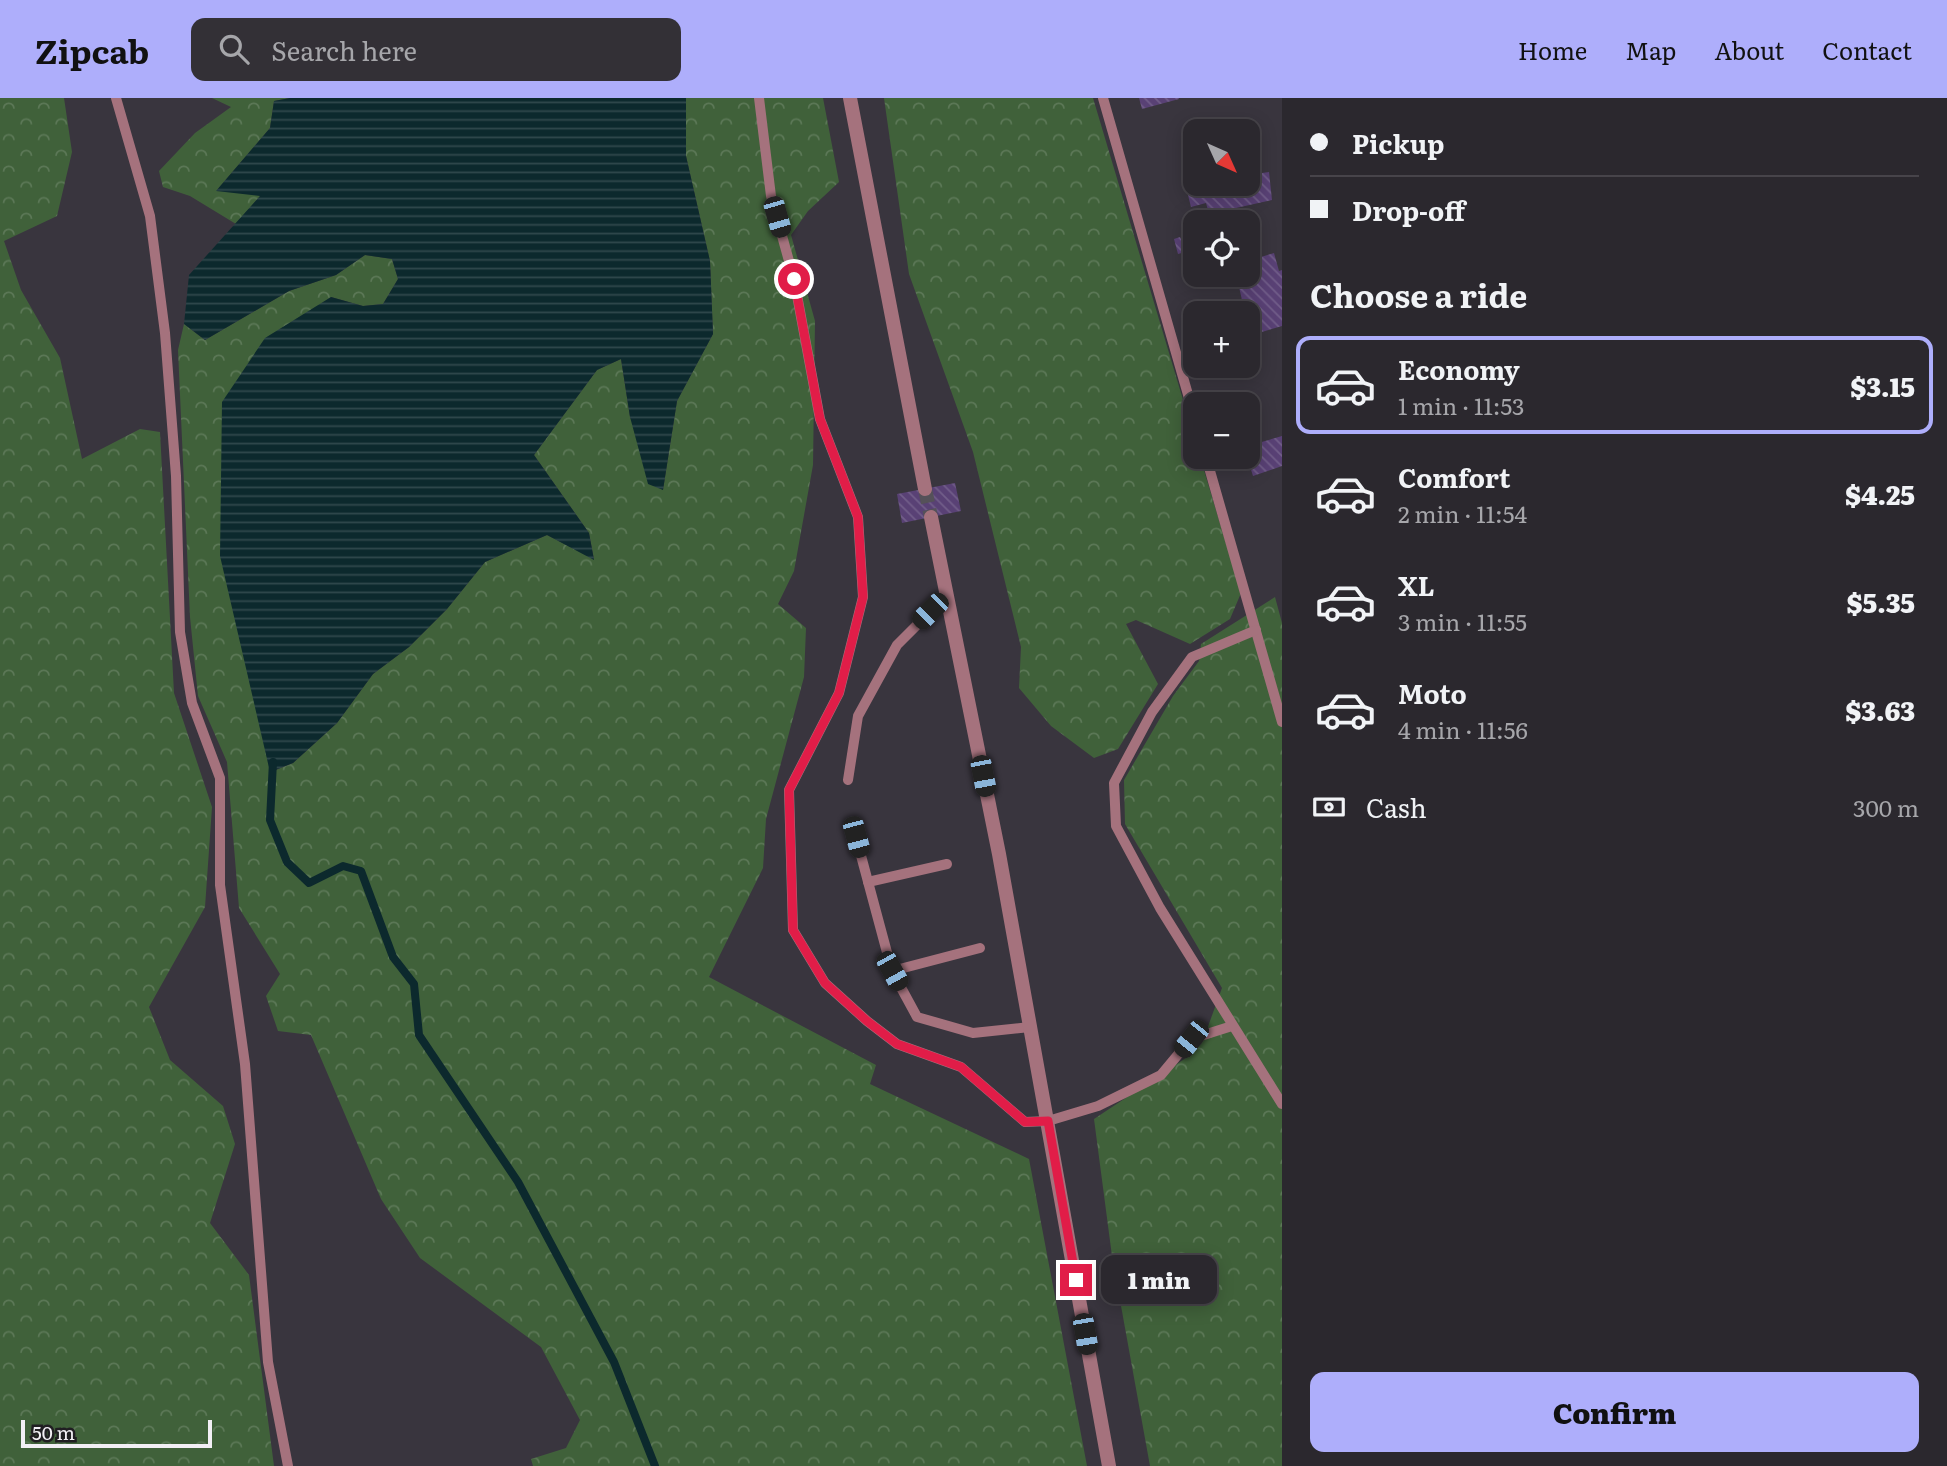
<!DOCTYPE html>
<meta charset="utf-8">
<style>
body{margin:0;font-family:Literata,serif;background:#333036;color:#f1f3f6;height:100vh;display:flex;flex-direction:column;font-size:26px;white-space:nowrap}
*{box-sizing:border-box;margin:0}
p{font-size:23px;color:#a6a6aa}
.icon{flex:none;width:38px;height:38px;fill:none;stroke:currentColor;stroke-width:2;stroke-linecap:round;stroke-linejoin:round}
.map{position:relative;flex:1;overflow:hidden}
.details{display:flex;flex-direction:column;background:#2b282e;width:665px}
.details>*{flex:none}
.hud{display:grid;align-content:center;height:154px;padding:0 28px;background:#2b282e}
.needle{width:46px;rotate:135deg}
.controls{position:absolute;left:1183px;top:21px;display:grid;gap:14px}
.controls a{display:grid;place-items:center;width:77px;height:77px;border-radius:14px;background:#2b282e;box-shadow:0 4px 18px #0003,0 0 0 2px #47444a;font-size:35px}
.scale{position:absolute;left:21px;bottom:18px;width:191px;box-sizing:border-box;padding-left:7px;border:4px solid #f2eff5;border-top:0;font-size:19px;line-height:24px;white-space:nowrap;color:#f2eff5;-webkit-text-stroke:5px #201e22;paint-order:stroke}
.end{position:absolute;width:32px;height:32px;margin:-16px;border:9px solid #e11d48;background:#fff;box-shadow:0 0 0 4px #fff}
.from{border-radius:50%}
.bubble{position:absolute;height:49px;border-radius:14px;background:#2b282e;box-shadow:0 4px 18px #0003,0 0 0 2px #47444a;font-size:23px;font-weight:800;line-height:49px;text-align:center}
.car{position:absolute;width:21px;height:42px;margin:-21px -10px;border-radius:9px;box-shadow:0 0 5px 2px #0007;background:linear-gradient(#222 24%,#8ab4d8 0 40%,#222 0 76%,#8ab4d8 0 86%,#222 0)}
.hud b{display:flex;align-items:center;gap:24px;height:66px;font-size:26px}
.hud b+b{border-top:2px solid #47444a}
.hud i{width:18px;height:18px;background:#f1f3f6}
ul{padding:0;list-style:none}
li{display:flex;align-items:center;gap:21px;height:98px;margin:0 14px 10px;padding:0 14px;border:4px solid transparent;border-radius:14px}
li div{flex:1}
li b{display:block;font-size:26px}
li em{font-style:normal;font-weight:800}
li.selected{border-color:#aeaefb}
li>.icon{width:63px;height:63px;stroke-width:1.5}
h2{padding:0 28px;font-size:32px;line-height:84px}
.pay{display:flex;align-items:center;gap:18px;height:77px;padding:0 28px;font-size:26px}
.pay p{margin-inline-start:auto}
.cta{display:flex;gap:14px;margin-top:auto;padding:14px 28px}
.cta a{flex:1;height:80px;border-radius:14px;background:#aeaefb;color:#111;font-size:28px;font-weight:800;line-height:80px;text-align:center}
header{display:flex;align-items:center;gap:42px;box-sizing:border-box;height:98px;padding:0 35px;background:#aeaefb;color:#111}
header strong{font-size:33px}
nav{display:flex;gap:38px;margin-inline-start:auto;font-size:24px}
.search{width:490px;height:63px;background:#333036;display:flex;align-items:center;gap:18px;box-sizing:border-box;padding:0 24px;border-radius:14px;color:#a6a6aa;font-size:26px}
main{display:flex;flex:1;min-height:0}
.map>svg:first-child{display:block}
.forest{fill:url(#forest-crowns)}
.water{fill:url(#water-rules)}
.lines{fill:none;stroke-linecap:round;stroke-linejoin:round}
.stream{stroke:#0c292d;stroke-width:8}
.building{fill:url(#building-back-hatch)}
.minor-tunnel{stroke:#555159;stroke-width:14;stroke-dasharray:14 7;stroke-linecap:butt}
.service{stroke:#a5727d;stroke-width:10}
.minor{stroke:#a5727d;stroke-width:14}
.route{stroke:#e11d48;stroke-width:9}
</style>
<header>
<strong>Zipcab</strong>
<div class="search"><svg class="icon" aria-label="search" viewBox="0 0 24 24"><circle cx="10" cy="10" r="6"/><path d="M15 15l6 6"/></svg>Search here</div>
<nav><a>Home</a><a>Map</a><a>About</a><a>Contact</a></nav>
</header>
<main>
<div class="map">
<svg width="1282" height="1368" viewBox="0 0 1282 1368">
<defs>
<pattern id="forest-crowns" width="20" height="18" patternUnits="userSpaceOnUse" patternTransform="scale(1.75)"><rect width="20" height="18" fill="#40613a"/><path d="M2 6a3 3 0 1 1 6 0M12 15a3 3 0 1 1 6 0" fill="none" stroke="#5c7857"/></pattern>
<pattern id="water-rules" width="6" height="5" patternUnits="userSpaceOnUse" patternTransform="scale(1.75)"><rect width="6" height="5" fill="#0c292d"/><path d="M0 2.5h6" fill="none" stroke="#30484c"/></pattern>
<pattern id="building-back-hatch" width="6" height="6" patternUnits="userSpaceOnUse" patternTransform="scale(1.75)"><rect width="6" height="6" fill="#594175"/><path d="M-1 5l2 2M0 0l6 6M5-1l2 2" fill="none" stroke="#715d89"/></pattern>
</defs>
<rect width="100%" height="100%" fill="#39353e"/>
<g class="forest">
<path d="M0,0H64L72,54L57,118L4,143L21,192L60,260L82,361L140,331L160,334L174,595L212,709L205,809L149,909L170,962L223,1008L235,1046L210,1125L249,1177L274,1368H0Z"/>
<path d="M212,0H290L274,3L270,30L217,92L261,97L236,126L190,98L163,89L159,73L195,35L231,9Z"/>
<path d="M686,0H823L839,84L808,113L791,137L815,223L813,367L794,473L778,506L806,530L804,579L766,721L763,770L709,879L876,967L870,986L1029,1061L1087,1368H533L531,1361L566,1350L580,1322L541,1249L420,1160L381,1101L311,937L278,933L266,898L280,876L239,810L227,664L198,598L190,519L178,252L184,226L205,242L289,193L336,177L365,157L392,161L398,181L383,206L363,208L331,199L246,560L271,674L293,665L337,625L373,576L409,549L447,511L485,464L547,437L594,461L589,435L534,357L597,272L621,261L630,319L663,392L677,303L713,236L710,163L686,58Z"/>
<path d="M884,0H1093L1195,342V359H1200L1241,495L1230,521L1190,546L1136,522L1126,526L1158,586L1118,651L1094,660L1051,628L1019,590L1021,549L973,354L909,176Z"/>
<path d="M1275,499L1282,525V1368H1150L1112,1158L1094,1021L1189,958L1202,945L1222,890L1125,726L1124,682L1173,598L1199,563L1201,546Z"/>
</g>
<path class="water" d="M290,0H686V58L710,163L713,236L677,303L663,392L648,386L630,319L621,261L597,272L534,357L589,435L594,462L547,437L485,464L447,511L409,549L373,576L337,625L293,665L270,674L220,458L222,304L265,240L331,199L363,208L383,206L398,181L392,161L365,157L336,177L289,193L205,242L184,226L189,177L260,98L216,93L270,30L274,3Z"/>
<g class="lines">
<path class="stream" d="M273,664L270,722L287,764L309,785L343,768L361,773L393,859L414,886L419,937L518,1084L614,1264L655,1368"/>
</g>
<g class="building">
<path d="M1139,0H1179V1L1142,11Z"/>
<path d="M1249,52L1255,76L1269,74L1272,102L1209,116L1206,105L1191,109L1184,81L1195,78V86H1248Z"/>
<path d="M1180,139L1182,143L1186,142L1189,153L1178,156L1174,141Z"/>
<path d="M1274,155L1279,173L1282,172V228L1248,238V215H1211L1242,206L1244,213L1252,211L1250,206L1242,202L1239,189L1249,173L1248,163Z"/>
<path d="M1282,338V368L1253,378L1247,359L1248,348Z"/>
<path d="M955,385L961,413L902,425L897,396Z"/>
</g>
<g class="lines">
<path class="minor-tunnel" d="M925,391L931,419"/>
<g class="service">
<path d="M116,0L150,118L165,235L176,378L180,534L192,605L220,680V787L245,966L268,1264L288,1368"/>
<path d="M759,0L771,98L794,181L820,321L858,419L863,499L839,595L789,692L793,832L825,885L867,923L897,946L961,969L1025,1024L1048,1023L1098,1008L1161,977L1191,941L1232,928"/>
<path d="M1103,0L1195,321"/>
<path d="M1206,359L1282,624"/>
<path d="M1256,532L1192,559L1152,614L1114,685L1116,728L1160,810L1282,1006"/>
<path d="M848,682L858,618L897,547L947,497"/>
<path d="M856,739L892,873L917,919L973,935L1030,929"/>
<path d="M868,784L947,766"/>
<path d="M892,873L980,850"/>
</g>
<g class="minor">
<path d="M850,0L925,391"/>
<path d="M931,419L999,756L1109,1368"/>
</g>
</g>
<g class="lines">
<path class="route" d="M794,181L820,321L858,419L863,499L839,595L789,692L793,832L825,885L867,923L897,946L961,969L1025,1024L1048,1023L1076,1182"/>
</g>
</svg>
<div class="controls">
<a><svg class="needle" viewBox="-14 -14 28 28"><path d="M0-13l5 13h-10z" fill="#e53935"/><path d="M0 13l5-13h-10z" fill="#a6a6aa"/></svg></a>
<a><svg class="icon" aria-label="locate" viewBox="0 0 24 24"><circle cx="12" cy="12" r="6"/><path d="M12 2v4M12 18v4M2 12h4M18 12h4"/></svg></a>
<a>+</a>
<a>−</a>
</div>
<div class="scale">50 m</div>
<i class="end from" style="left:794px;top:181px"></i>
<i class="end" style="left:1076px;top:1182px"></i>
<div class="bubble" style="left:1101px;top:1157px;width:116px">1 min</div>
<i class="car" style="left:777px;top:119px;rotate:164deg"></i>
<i class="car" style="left:930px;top:513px;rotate:225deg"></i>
<i class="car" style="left:983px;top:678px;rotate:169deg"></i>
<i class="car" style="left:856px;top:739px;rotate:165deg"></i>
<i class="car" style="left:892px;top:873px;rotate:151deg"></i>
<i class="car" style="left:1191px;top:941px;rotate:219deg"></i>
<i class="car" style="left:1085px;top:1236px;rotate:170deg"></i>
</div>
<section class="details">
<div class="hud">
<b><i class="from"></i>Pickup</b>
<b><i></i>Drop-off</b>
</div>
<h2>Choose a ride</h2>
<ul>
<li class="selected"><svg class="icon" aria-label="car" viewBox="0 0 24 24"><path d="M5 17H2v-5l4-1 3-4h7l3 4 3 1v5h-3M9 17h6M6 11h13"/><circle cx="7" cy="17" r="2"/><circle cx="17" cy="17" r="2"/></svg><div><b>Economy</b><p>1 min · 11:53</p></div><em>$3.15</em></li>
<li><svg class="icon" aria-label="car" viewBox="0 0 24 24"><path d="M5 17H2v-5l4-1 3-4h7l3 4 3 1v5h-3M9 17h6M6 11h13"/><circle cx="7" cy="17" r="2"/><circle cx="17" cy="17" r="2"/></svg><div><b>Comfort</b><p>2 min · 11:54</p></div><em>$4.25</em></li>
<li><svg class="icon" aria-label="car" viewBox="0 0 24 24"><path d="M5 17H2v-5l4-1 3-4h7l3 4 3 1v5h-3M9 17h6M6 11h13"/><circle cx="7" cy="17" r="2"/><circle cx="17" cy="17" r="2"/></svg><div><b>XL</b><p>3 min · 11:55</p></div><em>$5.35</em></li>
<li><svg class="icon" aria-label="car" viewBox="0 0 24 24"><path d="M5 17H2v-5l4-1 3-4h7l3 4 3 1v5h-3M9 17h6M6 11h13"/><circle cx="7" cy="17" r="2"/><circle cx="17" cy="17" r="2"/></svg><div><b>Moto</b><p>4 min · 11:56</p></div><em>$3.63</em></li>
</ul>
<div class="pay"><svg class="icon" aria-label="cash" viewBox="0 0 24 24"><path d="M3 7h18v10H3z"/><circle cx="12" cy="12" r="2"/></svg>Cash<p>300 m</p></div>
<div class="cta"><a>Confirm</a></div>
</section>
</main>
